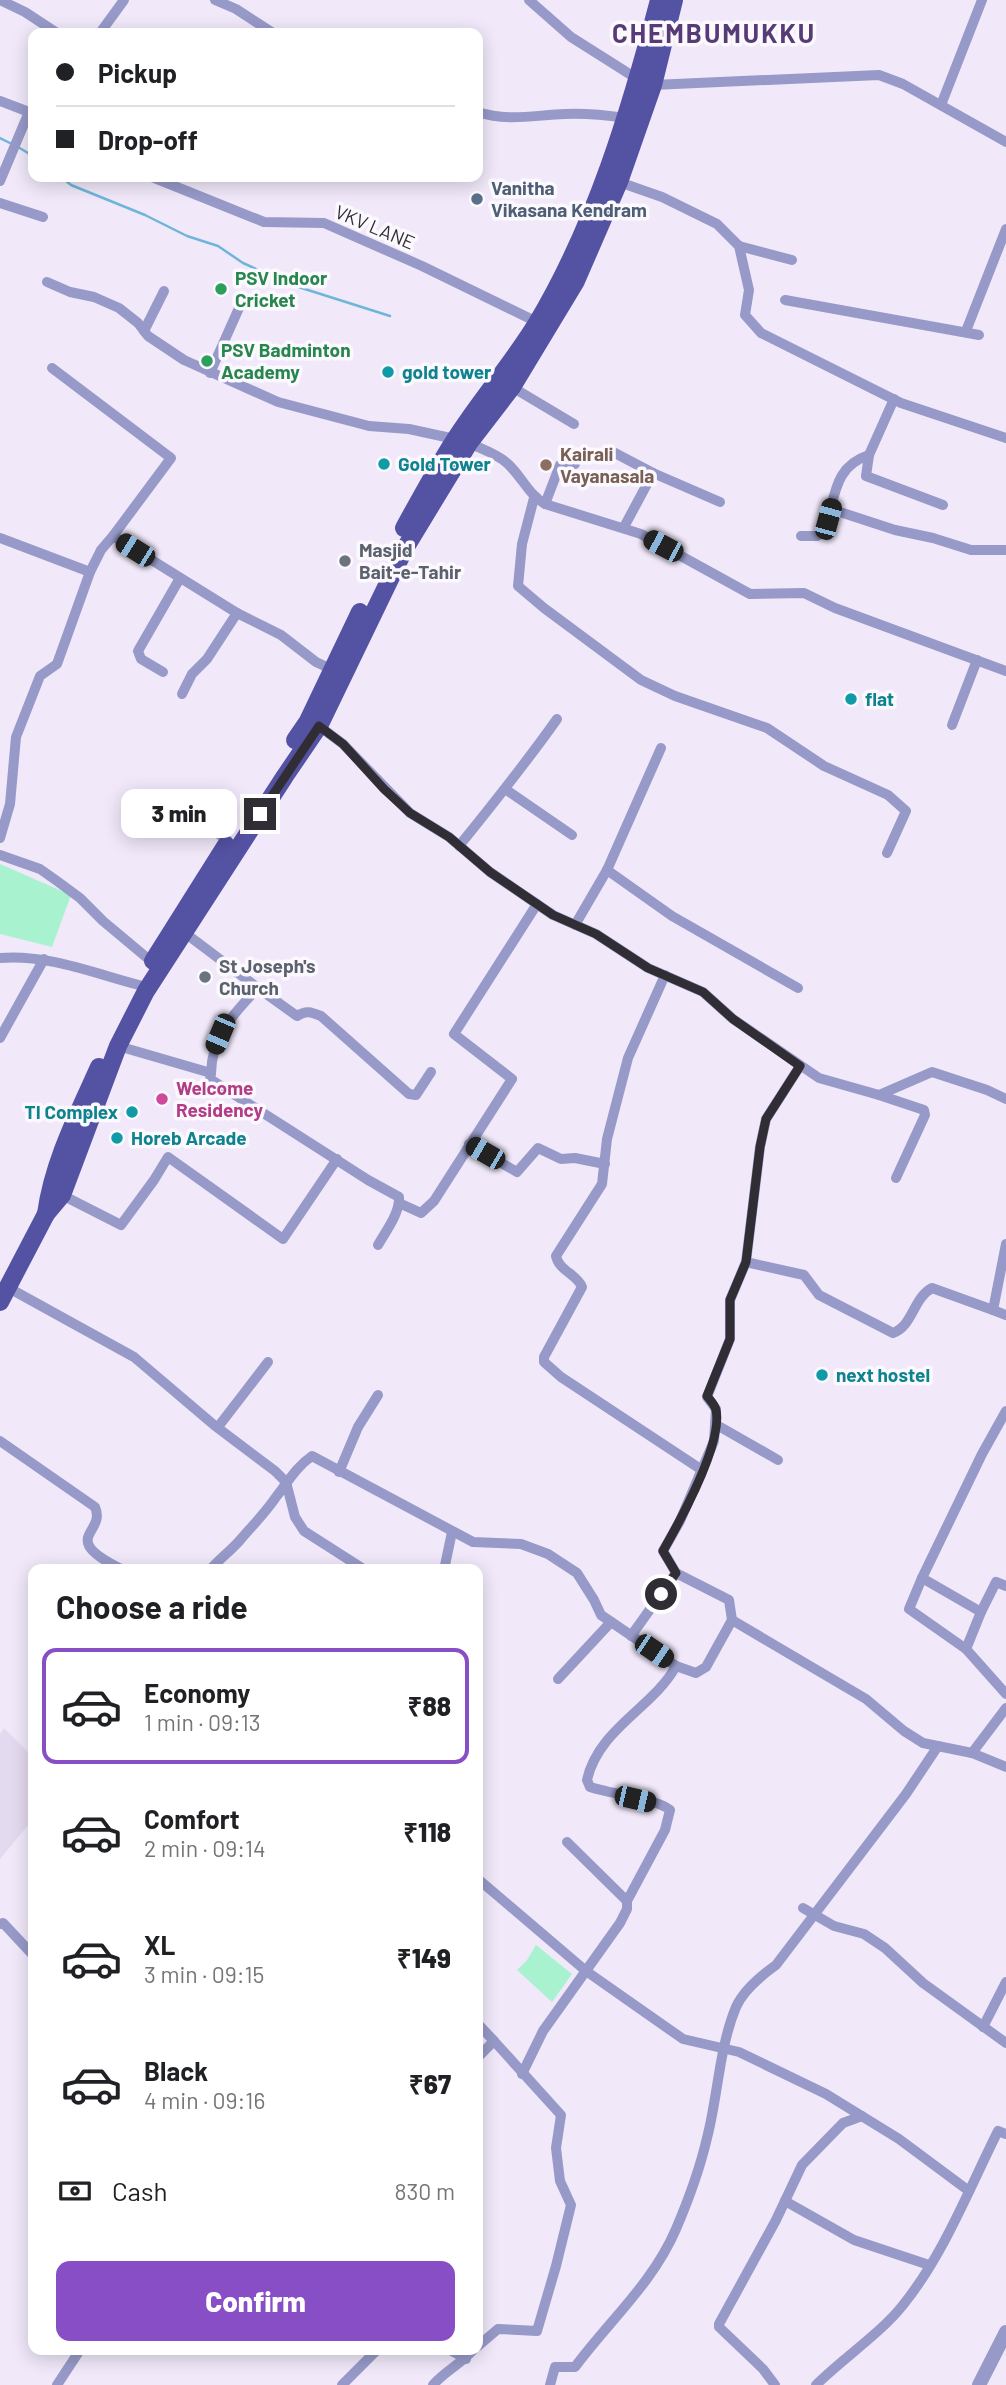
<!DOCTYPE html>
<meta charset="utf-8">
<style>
body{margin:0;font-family:Barlow,sans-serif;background:#f6f6f6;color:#202124;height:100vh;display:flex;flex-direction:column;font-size:26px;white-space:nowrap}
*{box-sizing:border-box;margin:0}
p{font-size:23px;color:#757577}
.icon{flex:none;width:38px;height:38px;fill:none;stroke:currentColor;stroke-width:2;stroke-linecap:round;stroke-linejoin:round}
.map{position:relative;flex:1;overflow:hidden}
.panel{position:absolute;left:28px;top:1564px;width:455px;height:791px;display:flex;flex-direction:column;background:#fff;border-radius:14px;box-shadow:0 4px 18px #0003}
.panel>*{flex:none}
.top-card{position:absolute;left:28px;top:28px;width:455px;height:154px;border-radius:14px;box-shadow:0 4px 18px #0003;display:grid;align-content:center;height:154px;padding:0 28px;background:#fff}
.end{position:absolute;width:32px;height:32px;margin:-16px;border:9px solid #312d34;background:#fff;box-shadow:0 0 0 4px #fff}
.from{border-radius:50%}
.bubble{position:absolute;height:49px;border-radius:14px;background:#fff;box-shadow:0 4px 18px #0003;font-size:23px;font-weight:800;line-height:49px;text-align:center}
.car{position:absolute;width:21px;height:42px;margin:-21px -10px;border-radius:9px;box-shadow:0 0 5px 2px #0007;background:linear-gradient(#222 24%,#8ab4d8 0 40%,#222 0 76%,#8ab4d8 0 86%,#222 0)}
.top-card b{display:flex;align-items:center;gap:24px;height:66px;font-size:26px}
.top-card b+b{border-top:2px solid #e0e0e0}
.top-card i{width:18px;height:18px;background:#202124}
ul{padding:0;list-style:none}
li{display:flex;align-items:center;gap:21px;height:116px;margin:0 14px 10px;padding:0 14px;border:4px solid transparent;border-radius:14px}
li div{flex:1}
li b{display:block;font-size:26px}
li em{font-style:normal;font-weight:800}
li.active{border-color:#874ec5}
li>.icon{width:63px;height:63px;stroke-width:1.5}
h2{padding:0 28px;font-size:32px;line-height:84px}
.pay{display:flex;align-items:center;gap:18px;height:77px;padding:0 28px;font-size:26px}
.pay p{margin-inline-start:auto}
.action{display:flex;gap:14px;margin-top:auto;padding:14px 28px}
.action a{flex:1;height:80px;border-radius:14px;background:#874ec5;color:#fff;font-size:28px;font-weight:800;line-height:80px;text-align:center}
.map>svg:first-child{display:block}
.education{fill:#e4daef}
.green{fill:#a9f2d0}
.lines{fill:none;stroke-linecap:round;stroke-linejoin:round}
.stream{stroke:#6fb5da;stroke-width:2.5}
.minor{stroke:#979ac8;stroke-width:10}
.tertiary{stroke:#979ac8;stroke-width:14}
.primary{stroke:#5452a3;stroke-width:18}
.route{stroke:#312d34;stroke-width:9}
.service-dot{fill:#5c6f8a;stroke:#fbf9fd;stroke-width:2.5}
.leisure-dot{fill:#2e9e5b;stroke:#fbf9fd;stroke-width:2.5}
.culture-dot{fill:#0f9aa8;stroke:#fbf9fd;stroke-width:2.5}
.education-dot{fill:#8d6e63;stroke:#fbf9fd;stroke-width:2.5}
.worship-dot{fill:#6b7280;stroke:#fbf9fd;stroke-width:2.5}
.hotel-dot{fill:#d1479c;stroke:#fbf9fd;stroke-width:2.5}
.labels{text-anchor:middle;stroke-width:7;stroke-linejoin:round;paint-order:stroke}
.service-label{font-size:19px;font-weight:bold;fill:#4e5e75;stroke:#fbf9fd;text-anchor:start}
.street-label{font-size:19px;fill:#312d34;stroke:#fbf9fd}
.leisure-label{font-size:19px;font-weight:bold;fill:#27864d;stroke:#fbf9fd;text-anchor:start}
.culture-label{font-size:19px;font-weight:bold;fill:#0d838f;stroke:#fbf9fd;text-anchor:start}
.education-label{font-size:19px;font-weight:bold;fill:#785e54;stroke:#fbf9fd;text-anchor:start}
.worship-label{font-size:19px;font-weight:bold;fill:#5b616d;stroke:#fbf9fd;text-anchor:start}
.hotel-label{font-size:19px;font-weight:bold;fill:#b23c85;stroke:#fbf9fd;text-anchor:start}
.district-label{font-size:26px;font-weight:bold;letter-spacing:2px;fill:#563b76;stroke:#fbf9fd}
</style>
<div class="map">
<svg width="1006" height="2385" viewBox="0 0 1006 2385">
<rect width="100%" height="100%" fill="#f1e9fa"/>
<path class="education" d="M4,1728L33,1757V1819L0,1859V1734Z"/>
<g class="green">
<path d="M0,864L71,895L52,947L0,934Z"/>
<path d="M536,1945L572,1974L552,2002L517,1970L527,1960Z"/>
</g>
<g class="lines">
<g class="stream">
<path d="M0,138L12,144"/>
<path d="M18,147L33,156"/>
<path d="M61,177L71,185L145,215L187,236L218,246L243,263L289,284L390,316"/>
</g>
<g class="minor">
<path d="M0,0L25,12L57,33"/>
<path d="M215,0L236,9L273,33"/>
<path d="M529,0L571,37L639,80"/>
<path d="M100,33L124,0"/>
<path d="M653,85L879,75L903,84L1006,142"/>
<path d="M0,101L29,112L0,181"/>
<path d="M941,105L982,0"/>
<path d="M478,112C507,122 535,115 565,114C586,113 605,115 626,118"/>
<path d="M152,177L264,222L324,223L422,266L537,322"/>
<path d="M619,182L662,197L717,224L739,246L749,290L745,315L761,333L901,403L1006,438"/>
<path d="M0,203L43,217"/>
<path d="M739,246L792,260"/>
<path d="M47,282L70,292L94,297L119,308L138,323L148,336L184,360L278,402L369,426L409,429L455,439"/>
<path d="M785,300L979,335"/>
<path d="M144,331L164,291"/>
<path d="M966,331L1006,229"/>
<path d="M52,368L171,458L113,536"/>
<path d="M210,373L239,308"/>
<path d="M512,387L574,424"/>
<path d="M894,399L869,455L866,476L943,505"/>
<path d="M469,443C481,449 498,454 508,464C522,477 529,495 545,504L641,534L750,594L804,593L835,608L1006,671"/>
<path d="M613,452L653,473L720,502"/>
<path d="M534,498L522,544L518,586L544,608L641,680L675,696L767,728L824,766L888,795L906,811L887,853"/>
<path d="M545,504L560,465L568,461L575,464"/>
<path d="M843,513L895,530L933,538L971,550H1006"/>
<path d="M624,527L653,473"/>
<path d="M801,536H817L824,531C836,499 832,467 869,455"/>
<path d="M0,538L90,572L101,550L113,536L237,613L281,635L316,662L331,669"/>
<path d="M163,672L141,659L138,651L180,578"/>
<path d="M182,694L192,674L207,659L237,613"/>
<path d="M952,725L977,660"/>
<path d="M319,726L343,744L410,813L449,837L490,872L553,915L596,934L648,968L703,992L733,1019L819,1078L879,1095L932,1072L987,1090L1006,1099"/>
<path d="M505,789L572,835"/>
<path d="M182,806L228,841"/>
<path d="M0,838L10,804L16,737L40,676L57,664L90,572"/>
<path d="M459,846C493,804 526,763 557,719"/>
<path d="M0,855L40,869L57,881L80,898L103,921L152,962"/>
<path d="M607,870L672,916L798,988"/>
<path d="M575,925L607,870L661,748"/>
<path d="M185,933L258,988"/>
<path d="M0,958C47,954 93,973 139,985"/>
<path d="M665,975L628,1058L607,1139L602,1184L556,1256C559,1271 577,1274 582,1287L544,1357V1362L561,1377L702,1470"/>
<path d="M0,1038L44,959"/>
<path d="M118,1046L211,1073L210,1079L368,1180L399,1197C400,1213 386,1231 378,1245"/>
<path d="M211,1073C212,1036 233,1014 258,988L297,1016C306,1010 311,1012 321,1016L409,1094L416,1095L431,1072"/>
<path d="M879,1095L924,1110L925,1115L896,1178"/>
<path d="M469,1144L517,1172L538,1148L561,1159L575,1158L605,1164"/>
<path d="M62,1195L121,1225L154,1180L168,1157L283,1239L337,1159"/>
<path d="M399,1203L421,1213L434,1201L512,1079L454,1034L537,904"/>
<path d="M1006,1244L993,1310L1006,1315"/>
<path d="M746,1262L804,1275L819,1295L893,1333C913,1326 913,1298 932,1288L993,1310"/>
<path d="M7,1287L134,1357L214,1425L275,1471L286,1482L295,1517L304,1531L365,1570"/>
<path d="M1006,1411L982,1454L922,1578L981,1612L966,1649L1006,1694"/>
<path d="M715,1424L778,1460"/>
<path d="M218,1427L268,1362"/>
<path d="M0,1441L95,1507C107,1534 56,1537 123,1570"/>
<path d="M339,1472L358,1427L378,1395"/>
<path d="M210,1570C220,1558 232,1550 241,1539C253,1525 266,1512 276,1497C288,1482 296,1467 312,1456L473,1542L521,1544L548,1554L577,1573L594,1600L601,1615L676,1666L696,1673L706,1667L732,1620L729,1600L676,1573"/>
<path d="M444,1570L452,1532"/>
<path d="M922,1578L909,1609L966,1649"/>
<path d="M981,1612L996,1582L1006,1586"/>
<path d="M732,1620L866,1699L904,1731L923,1743L972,1753L1006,1767"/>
<path d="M631,1636L676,1573L663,1551L680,1521L714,1441L716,1409L707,1397L730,1339V1300L746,1262L760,1147L766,1119L800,1066"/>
<path d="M558,1679L611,1622"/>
<path d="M972,1753L1006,1708"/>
<path d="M478,1879L586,1971L683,2039L739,2052L826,2094L899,2139L969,2191"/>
<path d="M627,1901L665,1830L670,1810C655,1798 611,1794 590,1787L587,1780C598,1729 654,1707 676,1666"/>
<path d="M803,1908L834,1926L864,1934L885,1948L923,1983L1006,2043"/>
<path d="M0,1924L3,1923L33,1955"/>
<path d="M478,2024L494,2041"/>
<path d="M983,2027L1006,1982"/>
<path d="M478,2057L494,2041L561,2115L556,2148L560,2181L571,2205L556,2266L537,2331L498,2329L478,2346"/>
<path d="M522,2074L543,2031L620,1923L627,1909V1901L567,1842"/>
<path d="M785,2201L854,2240L929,2265"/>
<path d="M450,2350L466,2359"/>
<path d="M57,2385L80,2350"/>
<path d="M342,2385L377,2350"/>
<path d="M433,2385C445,2371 461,2364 473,2350"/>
<path d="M550,2385L555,2367H575C609,2321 653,2283 676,2229C688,2201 700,2168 707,2138C718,2096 719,2048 736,2007C743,1991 762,1975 776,1965L906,1794L938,1746"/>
<path d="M775,2385L763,2369L719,2327V2324L776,2220L802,2165L843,2123L862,2116"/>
<path d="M816,2385C842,2359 881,2333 903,2305C944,2254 969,2189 998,2131L1006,2134"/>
</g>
<path class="tertiary" d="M979,2385L1006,2332"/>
<g class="primary">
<path d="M404,528C420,499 436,469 454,441C480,400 512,364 537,323C596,224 630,111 659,0"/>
<path d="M295,740L308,721L360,612"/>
<path d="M153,961L226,845"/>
<path d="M46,1214C53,1162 78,1114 99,1067"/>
<path d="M0,1302L46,1214L62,1195L118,1046L146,991L285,776L319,726L404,550L469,443L512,387L576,281L619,182L653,85L674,0"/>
</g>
</g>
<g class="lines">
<path class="route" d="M260,814L319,726L343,744L384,789L410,813L449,837L490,872L553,915L596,934L648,968L703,992L733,1019L800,1066L766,1119L760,1147L746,1262L730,1300V1339L707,1396C710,1400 715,1405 716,1410C723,1443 680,1521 663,1551L676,1573L661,1594"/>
</g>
<circle class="service-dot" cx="477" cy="199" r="7"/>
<g class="leisure-dot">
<circle cx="221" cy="289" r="7"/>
<circle cx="207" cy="361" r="7"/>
</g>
<g class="culture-dot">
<circle cx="388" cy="372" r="7"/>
<circle cx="384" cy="464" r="7"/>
<circle cx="851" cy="699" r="7"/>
<circle cx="132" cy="1112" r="7"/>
<circle cx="117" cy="1138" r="7"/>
<circle cx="822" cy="1375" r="7"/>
</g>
<circle class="education-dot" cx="546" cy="465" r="7"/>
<g class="worship-dot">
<circle cx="345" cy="561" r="7"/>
<circle cx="205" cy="977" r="7"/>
</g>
<circle class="hotel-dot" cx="162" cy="1099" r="7"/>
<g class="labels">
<g class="service-label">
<text x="491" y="195">Vanitha<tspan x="491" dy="22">Vikasana Kendram</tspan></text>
</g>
<g class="street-label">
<text transform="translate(375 227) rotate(23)" y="7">VKV LANE</text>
</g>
<g class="leisure-label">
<text x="235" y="285">PSV Indoor<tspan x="235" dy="22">Cricket</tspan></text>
<text x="221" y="357">PSV Badminton<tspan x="221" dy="22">Academy</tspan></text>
</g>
<g class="culture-label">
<text x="402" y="379">gold tower</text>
<text x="398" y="471">Gold Tower</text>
<text x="865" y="706">flat</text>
<text x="118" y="1119" text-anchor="end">TI Complex</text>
<text x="131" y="1145">Horeb Arcade</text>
<text x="836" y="1382">next hostel</text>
</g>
<g class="education-label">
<text x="560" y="461">Kairali<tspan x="560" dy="22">Vayanasala</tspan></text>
</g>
<g class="worship-label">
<text x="359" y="557">Masjid<tspan x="359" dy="22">Bait-e-Tahir</tspan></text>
<text x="219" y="973">St Joseph's<tspan x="219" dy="22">Church</tspan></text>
</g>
<g class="hotel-label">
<text x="176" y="1095">Welcome<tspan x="176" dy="22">Residency</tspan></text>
</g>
<g class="district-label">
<text x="714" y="43">CHEMBUMUKKU</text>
</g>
</g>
</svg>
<i class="end from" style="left:661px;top:1594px"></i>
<i class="end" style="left:260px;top:814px"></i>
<div class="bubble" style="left:121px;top:789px;width:116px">3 min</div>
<i class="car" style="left:828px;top:519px;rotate:15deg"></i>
<i class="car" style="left:663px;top:546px;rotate:298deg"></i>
<i class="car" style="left:135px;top:550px;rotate:302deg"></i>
<i class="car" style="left:220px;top:1034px;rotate:203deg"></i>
<i class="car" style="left:485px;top:1153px;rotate:300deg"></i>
<i class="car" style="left:654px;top:1651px;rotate:124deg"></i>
<i class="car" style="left:635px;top:1799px;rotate:103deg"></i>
<div class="top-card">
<b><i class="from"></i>Pickup</b>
<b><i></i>Drop-off</b>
</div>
<section class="panel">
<h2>Choose a ride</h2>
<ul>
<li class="active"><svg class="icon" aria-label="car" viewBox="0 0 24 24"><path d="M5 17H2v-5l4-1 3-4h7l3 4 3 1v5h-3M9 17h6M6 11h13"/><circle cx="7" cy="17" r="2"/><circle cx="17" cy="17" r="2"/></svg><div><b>Economy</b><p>1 min · 09:13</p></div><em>₹88</em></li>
<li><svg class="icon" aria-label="car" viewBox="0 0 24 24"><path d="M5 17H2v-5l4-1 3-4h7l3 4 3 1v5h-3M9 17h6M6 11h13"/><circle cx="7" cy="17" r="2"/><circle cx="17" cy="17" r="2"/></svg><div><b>Comfort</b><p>2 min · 09:14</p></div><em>₹118</em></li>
<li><svg class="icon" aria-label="car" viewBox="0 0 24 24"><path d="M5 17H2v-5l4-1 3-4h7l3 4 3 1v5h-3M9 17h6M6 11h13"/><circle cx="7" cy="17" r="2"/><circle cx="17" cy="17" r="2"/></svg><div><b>XL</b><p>3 min · 09:15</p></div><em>₹149</em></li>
<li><svg class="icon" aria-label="car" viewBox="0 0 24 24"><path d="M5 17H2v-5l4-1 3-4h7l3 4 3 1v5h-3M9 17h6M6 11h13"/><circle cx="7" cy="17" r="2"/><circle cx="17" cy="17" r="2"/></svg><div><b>Black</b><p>4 min · 09:16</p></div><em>₹67</em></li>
</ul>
<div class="pay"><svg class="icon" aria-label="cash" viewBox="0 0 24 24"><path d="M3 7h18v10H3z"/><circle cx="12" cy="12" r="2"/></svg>Cash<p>830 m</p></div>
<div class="action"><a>Confirm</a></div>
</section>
</div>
